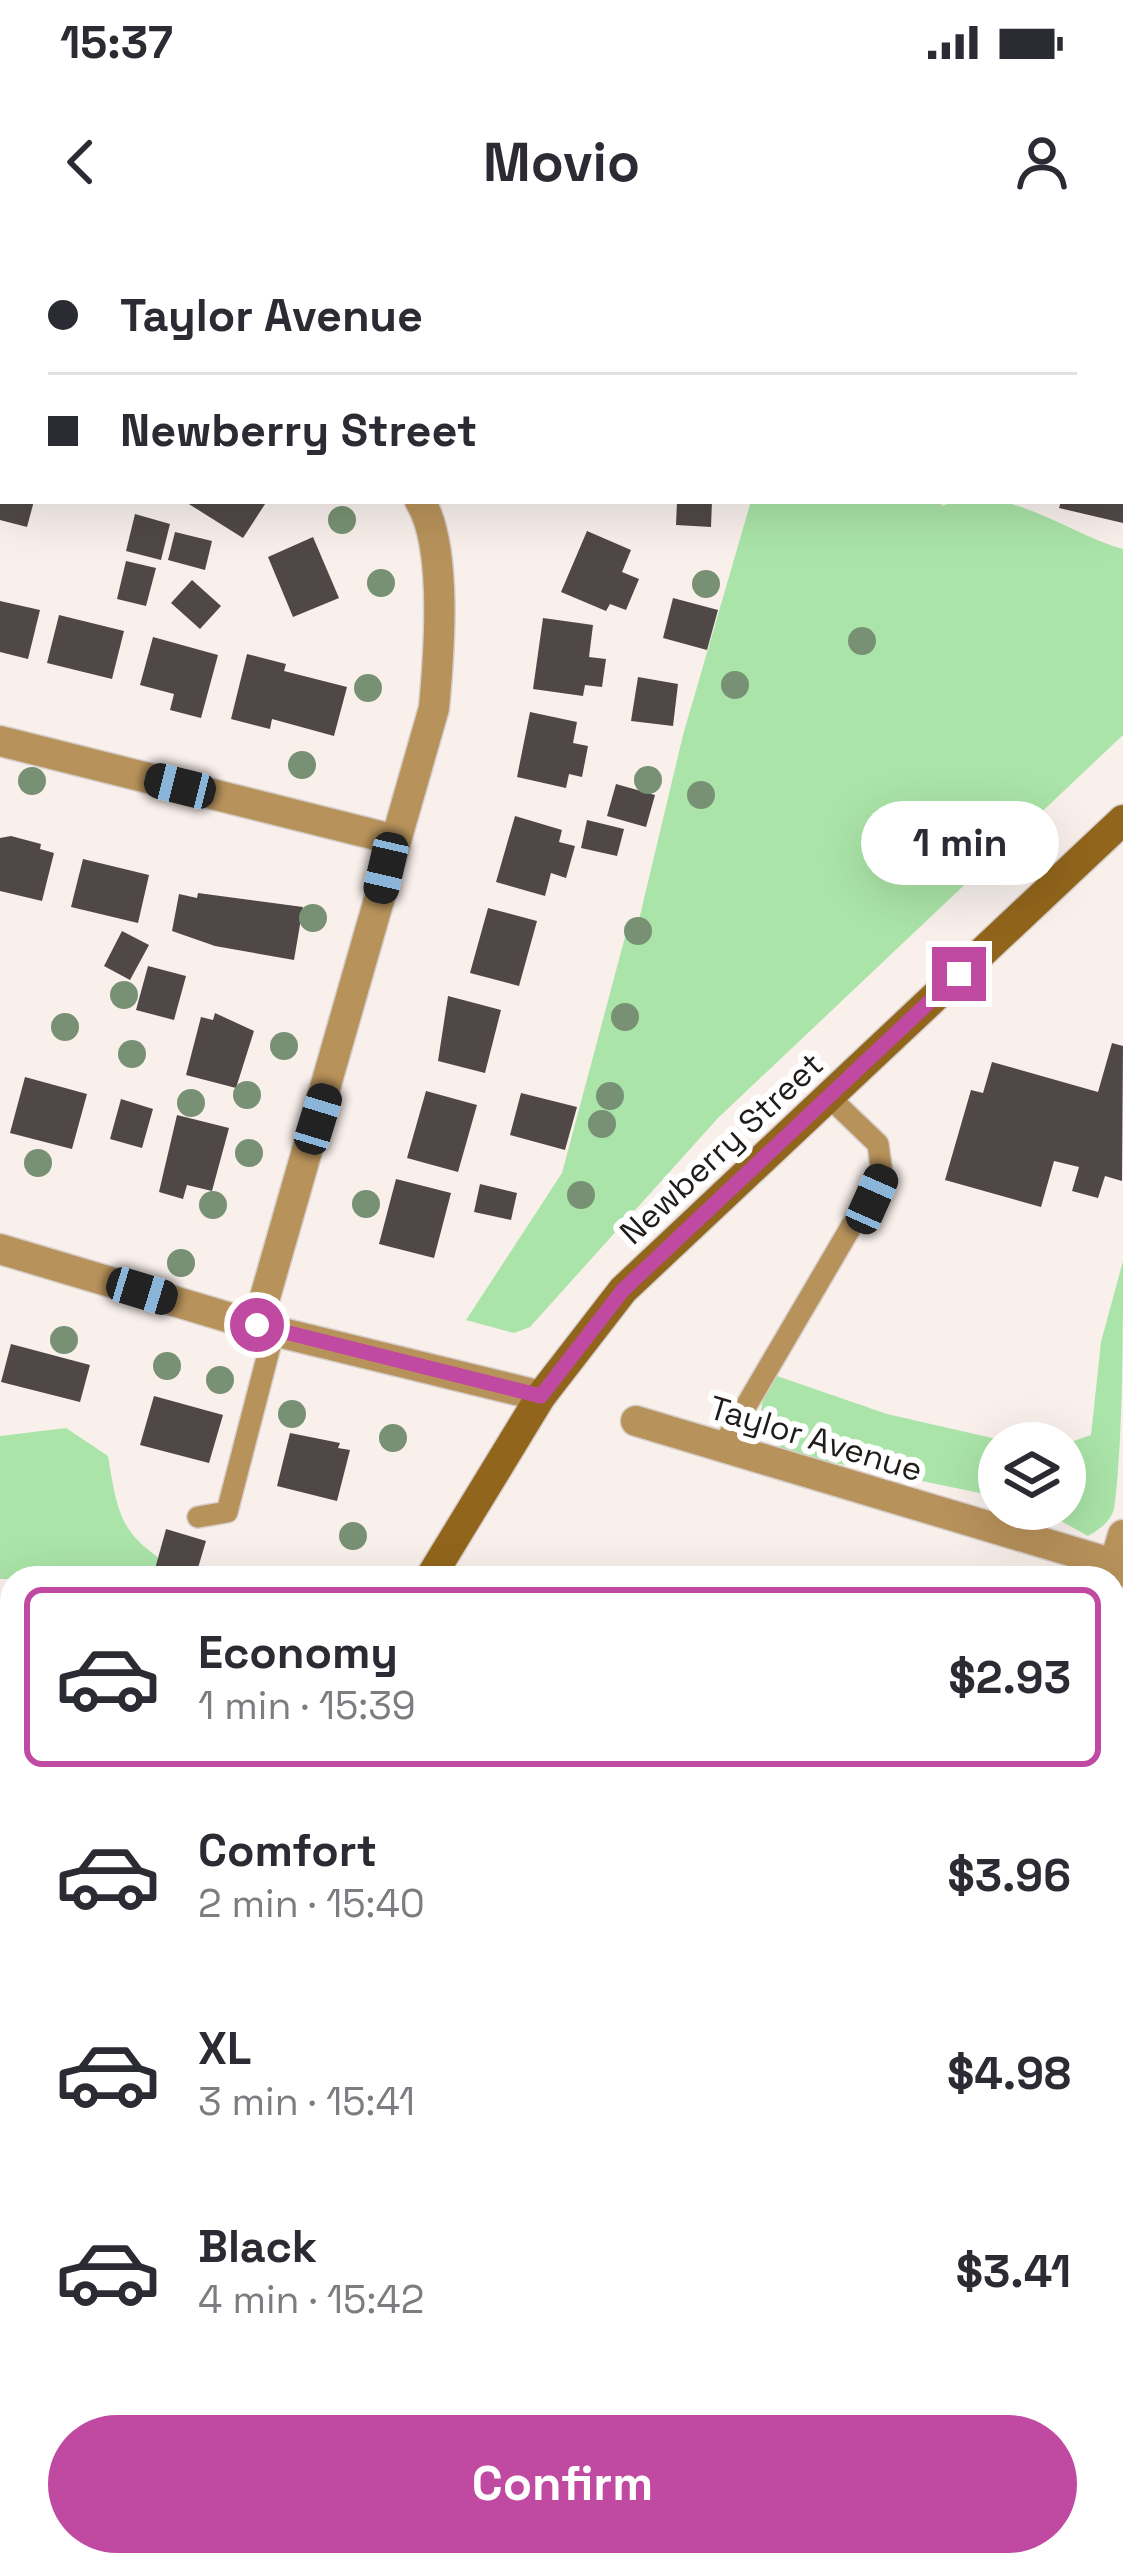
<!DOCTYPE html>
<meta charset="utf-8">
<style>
body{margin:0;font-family:"Space Grotesk",sans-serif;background:#f7f7f7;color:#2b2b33;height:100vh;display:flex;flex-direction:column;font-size:45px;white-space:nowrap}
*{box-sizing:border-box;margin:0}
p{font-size:39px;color:#7c7c81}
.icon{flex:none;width:66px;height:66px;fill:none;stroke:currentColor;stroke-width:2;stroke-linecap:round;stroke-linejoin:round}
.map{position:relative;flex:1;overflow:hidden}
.panel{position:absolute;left:0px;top:1326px;width:1125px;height:1011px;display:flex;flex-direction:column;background:#fff;border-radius:36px 36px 0 0;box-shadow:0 12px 48px #0002}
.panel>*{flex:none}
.guide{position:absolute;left:0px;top:0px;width:1125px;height:264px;box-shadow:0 12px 48px #0002;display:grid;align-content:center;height:264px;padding:0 48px;background:#fff}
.buttons{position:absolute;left:978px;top:1182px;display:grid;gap:24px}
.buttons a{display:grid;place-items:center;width:108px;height:108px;border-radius:50%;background:#fff;box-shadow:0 12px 48px #0002;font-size:60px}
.end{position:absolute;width:54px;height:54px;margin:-27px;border:15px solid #c04aa2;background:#fff;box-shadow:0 0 0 6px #fff}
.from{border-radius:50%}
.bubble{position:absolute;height:84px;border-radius:42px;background:#fff;box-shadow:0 12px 48px #0002;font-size:39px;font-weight:600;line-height:84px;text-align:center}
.car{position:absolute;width:36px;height:72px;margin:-36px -18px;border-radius:15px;box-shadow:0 0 9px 3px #0007;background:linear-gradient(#222 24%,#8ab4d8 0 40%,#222 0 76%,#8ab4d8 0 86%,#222 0)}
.guide b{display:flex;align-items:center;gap:42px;height:114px;font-size:45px}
.guide b+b{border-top:3px solid #e1e1e2}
.guide i{width:30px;height:30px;background:#2b2b33}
ul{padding:21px 0 0;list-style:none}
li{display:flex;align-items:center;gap:36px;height:180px;margin:0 24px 18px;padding:0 24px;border:6px solid transparent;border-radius:18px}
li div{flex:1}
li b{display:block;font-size:45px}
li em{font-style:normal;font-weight:600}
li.active{border-color:#c04aa2}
li>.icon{width:108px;height:108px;stroke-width:1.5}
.button{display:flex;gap:24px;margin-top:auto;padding:24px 48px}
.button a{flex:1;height:138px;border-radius:72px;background:#c04aa2;color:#fff;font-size:48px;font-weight:600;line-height:138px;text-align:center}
.status{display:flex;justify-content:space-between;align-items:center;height:84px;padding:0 60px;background:#fff;direction:ltr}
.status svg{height:33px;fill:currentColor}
header{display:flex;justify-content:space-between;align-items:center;height:156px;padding:0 48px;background:#fff;font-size:54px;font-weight:600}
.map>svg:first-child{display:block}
.green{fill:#aae4a8}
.building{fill:#504847}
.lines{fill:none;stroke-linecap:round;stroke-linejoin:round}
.lane-casing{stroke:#d6ceca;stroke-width:24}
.street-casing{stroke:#d6ceca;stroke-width:33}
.secondary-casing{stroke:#d6ceca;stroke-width:33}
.lane{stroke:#b8925b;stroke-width:21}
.street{stroke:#b8925b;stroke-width:30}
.secondary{stroke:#91651b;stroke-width:30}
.rail{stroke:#514d4a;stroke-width:9;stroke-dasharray:21 21;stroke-linecap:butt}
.tree{fill:#789174}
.route{stroke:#c04aa2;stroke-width:15}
.labels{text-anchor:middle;stroke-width:12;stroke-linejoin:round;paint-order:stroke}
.street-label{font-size:33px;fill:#1f1c1a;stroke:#fff}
</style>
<div class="status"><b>15:37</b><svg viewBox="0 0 49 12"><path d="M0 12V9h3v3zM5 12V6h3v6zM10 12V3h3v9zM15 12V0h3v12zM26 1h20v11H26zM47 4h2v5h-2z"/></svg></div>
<header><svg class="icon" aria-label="back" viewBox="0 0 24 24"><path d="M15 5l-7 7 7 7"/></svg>Movio<svg class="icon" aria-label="person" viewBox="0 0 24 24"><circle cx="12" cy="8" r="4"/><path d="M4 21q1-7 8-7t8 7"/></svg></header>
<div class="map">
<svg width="1123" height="2336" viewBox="0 0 1123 2336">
<rect width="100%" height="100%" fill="#f9f0ec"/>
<g class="green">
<path d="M751,261H941L942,266C1005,240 1064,293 1123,309V495L718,878L530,1087L514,1093L466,1080L562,933L629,682L638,684L683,495Z"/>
<path d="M1123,1021C1123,1089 1123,1207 1114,1269C1110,1282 1100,1289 1088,1296L1039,1269H1065V1204L1091,1195L1101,1102Z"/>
<path d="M777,1136L887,1174L1014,1203H999V1257L787,1213C758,1189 752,1166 777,1136Z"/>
<path d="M66,1188L108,1216C120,1292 125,1294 186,1338L0,1339V1196Z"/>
<path d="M1123,1551V1761L1113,1781V1574Z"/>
<path d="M1123,1991V2336H995L999,2325H1113V2018Z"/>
<path d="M395,2325H618L627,2331L625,2336L384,2335Z"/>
</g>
<g class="building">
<path d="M0,261H34L27,287L0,280Z"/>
<path d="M184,261H267L243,298Z"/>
<path d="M677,261H712L711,287L676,285Z"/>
<path d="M1061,261H1123V283L1059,268Z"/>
<path d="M135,274L170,284L161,320L126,311Z"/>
<path d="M587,291L631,310L622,332L639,339L626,370L610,364L606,371L561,352Z"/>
<path d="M175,292L212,301L205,330L168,320Z"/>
<path d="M313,297L339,358L293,377L268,317Z"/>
<path d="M126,321L156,328L146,366L117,359Z"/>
<path d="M192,340L221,366L200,389L171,363Z"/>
<path d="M673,358L718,370L707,410L663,398Z"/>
<path d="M0,361L40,370L28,419L0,412Z"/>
<path d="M59,375L124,391L112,439L47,423Z"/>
<path d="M543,378L593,385L589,417L606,419L602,447L585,445L583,456L533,449Z"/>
<path d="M153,397L218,415L201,478L170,470L174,454L140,445Z"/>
<path d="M247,414L286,424L284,431L347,447L334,496L272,479L270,489L231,479Z"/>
<path d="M638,437L678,444L673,486L631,481Z"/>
<path d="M530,472L577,482L573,503L588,506L582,537L569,534L566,548L517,537Z"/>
<path d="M616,544L655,555L646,587L607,576Z"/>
<path d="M515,576L562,590L559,602L575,606L566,638L551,633L545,656L496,642Z"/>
<path d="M587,580L624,589L617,616L581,608Z"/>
<path d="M11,596L41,604L40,609L54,613L42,661L0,651V598Z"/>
<path d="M83,619L149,635L138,683L71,667Z"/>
<path d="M198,653L303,667L294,720L215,706L172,691L179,654L197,658Z"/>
<path d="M488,668L537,681L519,746L470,733Z"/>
<path d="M122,691L149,705L130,740L104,726Z"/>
<path d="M148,726L186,736L174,780L136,770Z"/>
<path d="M448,756L501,770L485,833L438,821Z"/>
<path d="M215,773L254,791L236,848L186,835L201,777L213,780Z"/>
<path d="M1112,803L1123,806L1122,941L1105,936L1098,958L1072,951L1079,927L1054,921L1041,967L945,940L971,850L983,853L992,822L1098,852Z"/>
<path d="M25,837L87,854L72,909L10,893Z"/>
<path d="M426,851L477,865L458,932L407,918Z"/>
<path d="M521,853L577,867L565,910L510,895Z"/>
<path d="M121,859L153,869L142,908L110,899Z"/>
<path d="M177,875L229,888L212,951L187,945L183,959L159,952Z"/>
<path d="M396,939L451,953L434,1018L379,1004Z"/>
<path d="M480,944L517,953L511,980L474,972Z"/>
<path d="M11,1104L90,1125L80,1162L1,1142Z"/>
<path d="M154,1156L223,1175L209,1223L140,1205Z"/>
<path d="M290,1193L340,1203L338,1208L350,1210L337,1261L277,1246Z"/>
<path d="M166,1289L206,1301L195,1338L155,1329Z"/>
<path d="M498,2325H553L550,2336H505L507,2329Z"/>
</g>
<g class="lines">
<g class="lane-casing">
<g id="lane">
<path d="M722,1207L882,934L878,904L827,855"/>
<path d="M198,1277L227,1272L274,1091"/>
</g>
</g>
<g class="street-casing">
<g id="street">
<path d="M83,3L84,0"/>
<path d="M0,64L3,65"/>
<path d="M0,501L392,599"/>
<path d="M0,1009L274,1091L541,1156"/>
<path d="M257,1085L434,468C439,415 448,306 420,261"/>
<path d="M636,1181L1114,1324"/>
<path d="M1110,1338L1123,1295"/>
<path d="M0,2279L12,2282"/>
<path d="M175,2325L220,2336"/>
<path d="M828,2336L831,2325"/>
</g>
</g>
<g class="secondary-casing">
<g id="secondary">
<path d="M430,1338L541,1156L623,1050L1123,580"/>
<path d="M130,2336L134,2325"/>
</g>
</g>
<use href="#lane" class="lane"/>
<use href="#street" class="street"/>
<use href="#secondary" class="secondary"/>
<g class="rail">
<path d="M1113,1883L1123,1858"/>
<path d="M1113,1943L1123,1918"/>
<path d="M943,2336L947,2325"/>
<path d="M967,2336L971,2325"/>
</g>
</g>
<g class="tree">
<circle cx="342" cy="280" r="14"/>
<circle cx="381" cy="343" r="14"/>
<circle cx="706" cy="344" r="14"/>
<circle cx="862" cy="401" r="14"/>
<circle cx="735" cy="445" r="14"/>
<circle cx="368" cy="448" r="14"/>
<circle cx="302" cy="525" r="14"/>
<circle cx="648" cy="540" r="14"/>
<circle cx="32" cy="541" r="14"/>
<circle cx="701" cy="555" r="14"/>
<circle cx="313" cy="678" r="14"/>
<circle cx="638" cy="691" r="14"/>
<circle cx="124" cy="755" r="14"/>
<circle cx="625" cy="777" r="14"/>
<circle cx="65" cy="787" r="14"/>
<circle cx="284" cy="806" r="14"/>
<circle cx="132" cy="814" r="14"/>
<circle cx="247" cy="855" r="14"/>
<circle cx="610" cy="856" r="14"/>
<circle cx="191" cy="863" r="14"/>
<circle cx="602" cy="884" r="14"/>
<circle cx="249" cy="913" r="14"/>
<circle cx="38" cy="923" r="14"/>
<circle cx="581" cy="955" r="14"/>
<circle cx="366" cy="964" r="14"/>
<circle cx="213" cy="965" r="14"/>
<circle cx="181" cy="1023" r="14"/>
<circle cx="64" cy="1100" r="14"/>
<circle cx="167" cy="1126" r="14"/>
<circle cx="220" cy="1140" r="14"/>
<circle cx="292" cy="1174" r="14"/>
<circle cx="393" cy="1198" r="14"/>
<circle cx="353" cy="1296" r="14"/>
</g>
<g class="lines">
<path class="route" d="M257,1085L541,1156L623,1050L959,734"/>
</g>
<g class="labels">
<g class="street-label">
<text transform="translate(721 908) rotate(-43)" y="12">Newberry Street</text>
<text transform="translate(816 1198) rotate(17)" y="12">Taylor Avenue</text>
</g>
</g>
</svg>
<div class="buttons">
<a><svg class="icon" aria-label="layers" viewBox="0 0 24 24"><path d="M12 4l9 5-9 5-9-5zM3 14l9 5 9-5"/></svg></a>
</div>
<i class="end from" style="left:257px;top:1085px"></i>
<i class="end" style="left:959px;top:734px"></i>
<div class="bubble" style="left:861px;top:561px;width:198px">1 min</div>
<i class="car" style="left:180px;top:546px;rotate:284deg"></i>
<i class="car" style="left:386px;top:628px;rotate:193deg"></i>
<i class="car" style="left:318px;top:879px;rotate:17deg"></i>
<i class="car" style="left:872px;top:959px;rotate:24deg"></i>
<i class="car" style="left:142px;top:1051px;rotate:107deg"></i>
<div class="guide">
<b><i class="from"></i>Taylor Avenue</b>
<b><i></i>Newberry Street</b>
</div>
<section class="panel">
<ul>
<li class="active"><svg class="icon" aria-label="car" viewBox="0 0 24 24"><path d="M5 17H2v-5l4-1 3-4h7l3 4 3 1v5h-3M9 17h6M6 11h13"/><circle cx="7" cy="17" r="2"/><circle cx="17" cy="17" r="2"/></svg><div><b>Economy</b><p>1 min · 15:39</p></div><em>$2.93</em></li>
<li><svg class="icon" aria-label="car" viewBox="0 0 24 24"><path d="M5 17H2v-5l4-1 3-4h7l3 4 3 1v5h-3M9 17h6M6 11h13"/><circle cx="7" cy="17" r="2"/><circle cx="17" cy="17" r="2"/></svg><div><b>Comfort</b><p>2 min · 15:40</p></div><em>$3.96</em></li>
<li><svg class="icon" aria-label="car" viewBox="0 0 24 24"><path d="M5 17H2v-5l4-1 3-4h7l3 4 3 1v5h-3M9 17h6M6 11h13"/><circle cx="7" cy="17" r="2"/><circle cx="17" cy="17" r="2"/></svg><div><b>XL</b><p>3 min · 15:41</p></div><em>$4.98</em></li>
<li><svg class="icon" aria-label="car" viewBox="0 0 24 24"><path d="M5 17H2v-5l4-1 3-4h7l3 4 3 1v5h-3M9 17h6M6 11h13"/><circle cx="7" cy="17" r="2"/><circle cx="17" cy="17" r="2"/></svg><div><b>Black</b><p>4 min · 15:42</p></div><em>$3.41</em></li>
</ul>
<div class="button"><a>Confirm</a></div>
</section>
</div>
